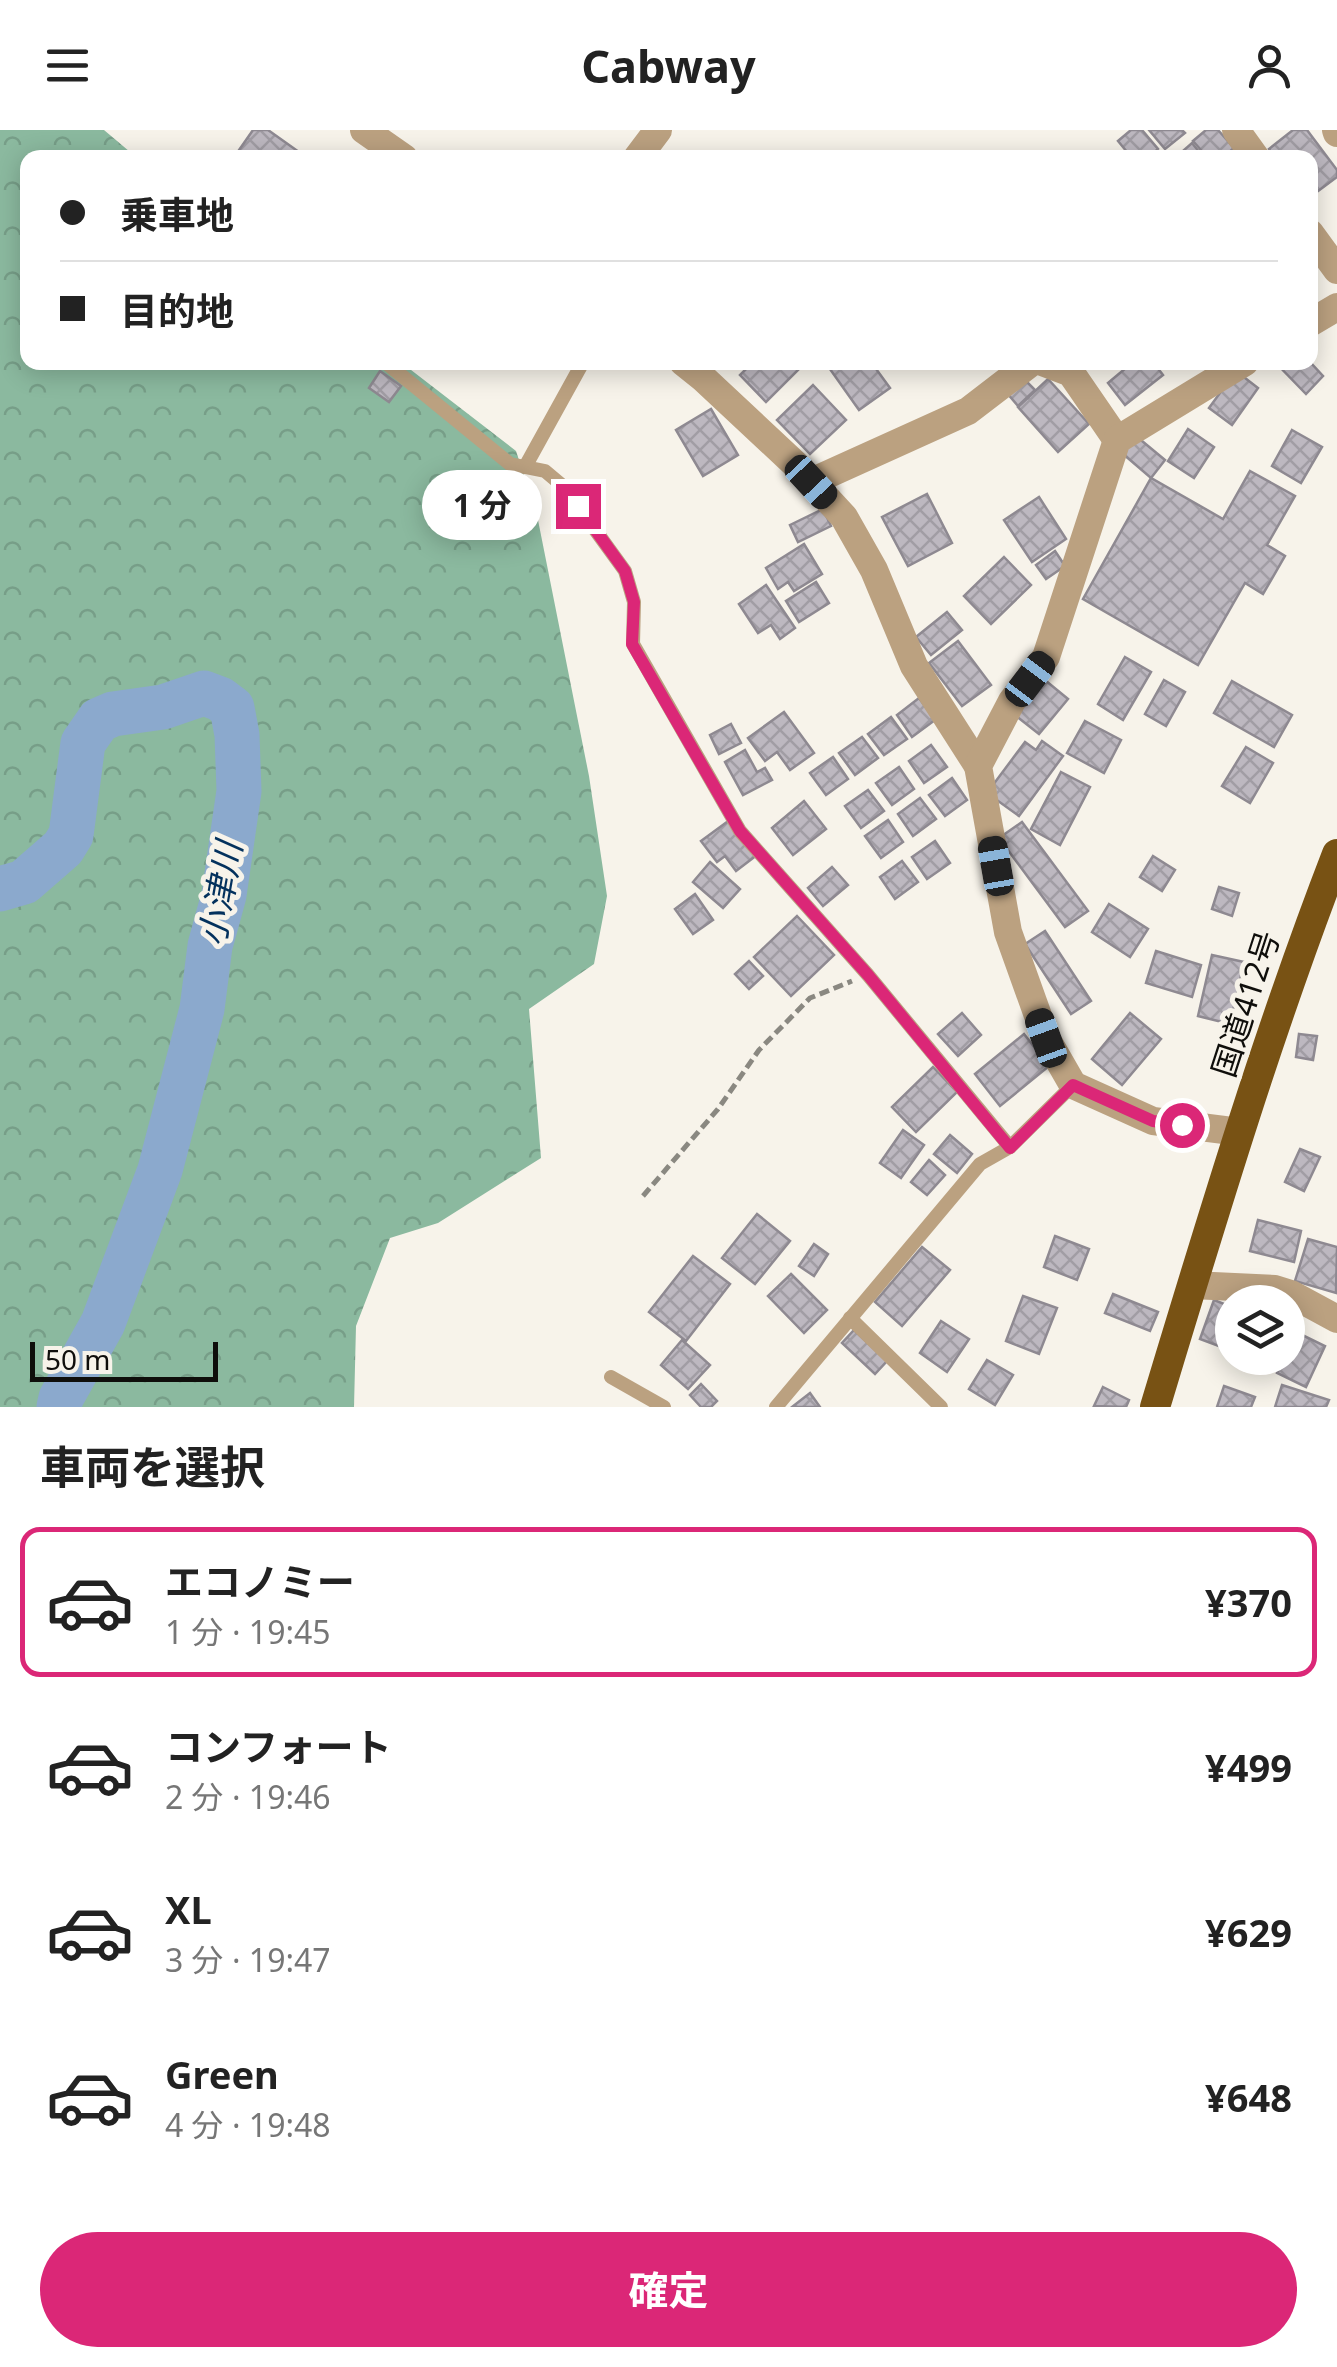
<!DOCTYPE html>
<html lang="ja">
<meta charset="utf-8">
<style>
body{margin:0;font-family:"Noto Sans","Noto Sans JP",sans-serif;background:#f2f2f2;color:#222;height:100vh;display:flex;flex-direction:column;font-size:38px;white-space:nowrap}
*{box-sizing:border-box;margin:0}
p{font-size:32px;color:#767676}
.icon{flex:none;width:55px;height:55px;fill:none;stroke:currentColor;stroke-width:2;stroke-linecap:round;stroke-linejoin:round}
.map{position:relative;height:1277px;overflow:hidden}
.side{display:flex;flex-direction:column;background:#fff;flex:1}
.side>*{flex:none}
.banner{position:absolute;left:20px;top:20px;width:1298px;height:220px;border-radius:20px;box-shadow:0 5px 25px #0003;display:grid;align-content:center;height:220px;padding:0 40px;background:#fff}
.tools{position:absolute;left:1215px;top:1155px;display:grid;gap:20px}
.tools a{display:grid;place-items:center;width:90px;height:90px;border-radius:50%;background:#fff;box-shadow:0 5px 25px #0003;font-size:50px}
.scale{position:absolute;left:30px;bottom:25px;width:188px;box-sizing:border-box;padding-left:10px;border:5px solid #0f0e0b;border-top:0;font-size:28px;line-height:35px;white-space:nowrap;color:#0f0e0b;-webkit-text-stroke:8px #f7f3ea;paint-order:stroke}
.end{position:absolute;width:45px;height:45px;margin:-22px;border:12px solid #db2777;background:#fff;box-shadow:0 0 0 5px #fff}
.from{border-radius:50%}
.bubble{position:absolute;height:70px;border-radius:35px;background:#fff;box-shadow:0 5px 25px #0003;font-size:32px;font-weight:700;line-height:70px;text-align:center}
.car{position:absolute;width:30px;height:60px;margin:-30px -15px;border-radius:12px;box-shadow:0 0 8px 2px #0007;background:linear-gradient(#222 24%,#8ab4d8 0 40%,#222 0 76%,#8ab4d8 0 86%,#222 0)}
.banner b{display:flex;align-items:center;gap:35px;height:95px;font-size:38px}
.banner b+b{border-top:2px solid #e0e0e0}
.banner i{width:25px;height:25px;background:#222}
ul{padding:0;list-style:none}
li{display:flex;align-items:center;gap:30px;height:150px;margin:0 20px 15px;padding:0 20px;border:5px solid transparent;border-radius:20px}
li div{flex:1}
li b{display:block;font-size:38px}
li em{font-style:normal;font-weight:700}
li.active{border-color:#db2777}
li>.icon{width:90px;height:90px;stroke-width:1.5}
h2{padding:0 40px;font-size:45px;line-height:120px}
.action{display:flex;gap:20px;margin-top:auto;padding:20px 40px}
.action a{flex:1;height:115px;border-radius:60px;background:#db2777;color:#fff;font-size:40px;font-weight:700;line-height:115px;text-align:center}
header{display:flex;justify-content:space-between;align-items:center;height:130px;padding:0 40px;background:#fff;font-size:45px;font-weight:700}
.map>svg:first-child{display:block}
.forest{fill:url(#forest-crowns)}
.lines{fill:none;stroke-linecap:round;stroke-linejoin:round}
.river{stroke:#8ba9cd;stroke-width:45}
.building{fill:url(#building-cross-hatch);stroke:#8e8991;stroke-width:2.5}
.path{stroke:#8a8881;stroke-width:5;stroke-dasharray:10 5;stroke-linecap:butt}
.service{stroke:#bba180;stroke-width:14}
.minor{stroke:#bba180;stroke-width:28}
.trunk{stroke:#785214;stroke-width:30}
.route{stroke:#db2777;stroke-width:12}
.labels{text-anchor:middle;stroke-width:10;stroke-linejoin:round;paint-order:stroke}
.street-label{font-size:32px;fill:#0f0e0b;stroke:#f7f3ea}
.water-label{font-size:35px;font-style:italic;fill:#03315d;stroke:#f7f3ea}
</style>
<header><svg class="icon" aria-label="menu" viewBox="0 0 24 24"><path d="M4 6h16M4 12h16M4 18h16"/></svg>Cabway<svg class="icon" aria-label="person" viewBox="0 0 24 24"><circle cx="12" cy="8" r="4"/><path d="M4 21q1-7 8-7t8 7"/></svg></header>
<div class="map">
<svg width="1337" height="1277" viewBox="0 0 1337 1277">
<defs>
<pattern id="forest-crowns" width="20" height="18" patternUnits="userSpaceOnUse" patternTransform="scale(2.5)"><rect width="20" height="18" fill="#8bb99f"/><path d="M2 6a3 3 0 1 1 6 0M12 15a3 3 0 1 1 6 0" fill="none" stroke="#779e88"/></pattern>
<pattern id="building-cross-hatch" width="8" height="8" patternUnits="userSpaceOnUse" patternTransform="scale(2.5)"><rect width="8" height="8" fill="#bdb8c0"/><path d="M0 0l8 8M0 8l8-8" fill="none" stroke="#a19da4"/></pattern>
</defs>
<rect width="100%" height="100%" fill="#f7f3ea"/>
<path class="forest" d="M0,0H104L136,27L28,28V232L402,233L516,321L537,385L589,646L607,766L594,834L529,879L541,1028L438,1093L390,1108L356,1196L354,1277H0Z"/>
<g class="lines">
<path class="river" d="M0,759L24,752L63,718L71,705L83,613L99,590L113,584L163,577L204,563L220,569L232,578L237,605L239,661L224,765L210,816L202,879L160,1040L103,1193L61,1268L59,1277"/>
</g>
<g class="building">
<path d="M253,0H268L306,27L244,28L237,23Z"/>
<path d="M1131,0H1142L1158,19L1148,28H1132L1118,11Z"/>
<path d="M1149,0H1182L1185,3L1165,19Z"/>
<path d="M1206,0H1218L1234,18L1222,28H1208L1193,11Z"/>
<path d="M1293,0H1307L1337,40V47L1310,67V28H1275L1269,19Z"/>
<path d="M1192,13L1204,28H1175Z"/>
<path d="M753,232H796L801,237L766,272L740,245Z"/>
<path d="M825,232H871L890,258L859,280Z"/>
<path d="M1133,232H1153L1163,245L1125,275L1108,253Z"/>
<path d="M1275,232H1310L1323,246L1306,264Z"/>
<path d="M380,241L401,256L389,272L369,258Z"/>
<path d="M1236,241L1258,258L1232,295L1209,278Z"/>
<path d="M1023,248L1035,260L1018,276L1007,263Z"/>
<path d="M1048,249L1089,294L1058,322L1018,277Z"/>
<path d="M813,255L846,290L810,324L777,290Z"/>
<path d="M711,279L738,325L703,346L676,300Z"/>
<path d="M1188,299L1214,317L1194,348L1168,331Z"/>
<path d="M1292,300L1322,317L1301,353L1272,336Z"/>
<path d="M1136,306L1165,330L1151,348L1122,323Z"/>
<path d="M1250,341L1295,366L1267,415L1285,426L1263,464L1245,453L1198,535L1083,469L1151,348L1223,389Z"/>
<path d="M927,364L952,413L908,436L882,387Z"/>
<path d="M1039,367L1066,409L1032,432L1004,390Z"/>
<path d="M823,379L831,396L798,412L790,395Z"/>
<path d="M804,414L822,444L794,461L788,452L778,459L766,438Z"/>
<path d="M1055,421L1065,436L1046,449L1036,435Z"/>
<path d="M1004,427L1031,455L991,494L964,466Z"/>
<path d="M816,452L829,473L799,492L786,471Z"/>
<path d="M766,455L795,498L780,509L771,495L758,503L739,474Z"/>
<path d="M947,482L962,500L931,525L916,507Z"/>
<path d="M958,511L991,555L962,576L929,533Z"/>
<path d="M1125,527L1151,542L1123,590L1098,574Z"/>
<path d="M1040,546L1068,569L1039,604L1011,582Z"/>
<path d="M1164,550L1185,562L1166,596L1145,584Z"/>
<path d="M1232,551L1292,585L1274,617L1214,583Z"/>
<path d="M919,568L935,590L912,607L897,585Z"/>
<path d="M784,582L814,623L790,640L777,622L765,631L748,608Z"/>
<path d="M891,587L907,609L884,625L868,604Z"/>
<path d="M1085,591L1121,610L1104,643L1067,623Z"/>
<path d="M731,594L741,613L719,624L710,605Z"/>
<path d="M862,607L878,628L855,645L839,623Z"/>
<path d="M1042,611L1063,626L1019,686L987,663L1025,612L1036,620Z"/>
<path d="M931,615L947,637L924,653L909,631Z"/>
<path d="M1246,617L1273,633L1250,673L1222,656Z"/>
<path d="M745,620L757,642L765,638L772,650L743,665L725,632Z"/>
<path d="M833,627L848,649L826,665L810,643Z"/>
<path d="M899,637L914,659L892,675L876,653Z"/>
<path d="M1061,642L1090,657L1060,715L1031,699Z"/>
<path d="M952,648L967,670L945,686L929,665Z"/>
<path d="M868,660L884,681L861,698L845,676Z"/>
<path d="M920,668L936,689L913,706L898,684Z"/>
<path d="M804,671L826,699L793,725L772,698Z"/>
<path d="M731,689L757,725L736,741L725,726L717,732L701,711Z"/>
<path d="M888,690L903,712L881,728L865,706Z"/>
<path d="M1022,692L1088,781L1065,797L999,708Z"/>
<path d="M935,711L950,733L927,749L912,727Z"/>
<path d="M1153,726L1175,740L1162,761L1140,747Z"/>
<path d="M902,731L918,752L895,769L880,747Z"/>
<path d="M710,732L740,759L723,778L693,752Z"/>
<path d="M832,737L848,755L823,776L808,758Z"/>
<path d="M1219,757L1239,763L1232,786L1212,779Z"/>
<path d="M695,764L713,790L693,804L675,779Z"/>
<path d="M1109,774L1148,799L1130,827L1092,802Z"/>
<path d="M797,786L834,825L791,866L754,827Z"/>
<path d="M1045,801L1091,871L1071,884L1025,814Z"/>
<path d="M1156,821L1201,835L1192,867L1146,853Z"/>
<path d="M1212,825L1244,832L1230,894L1198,886Z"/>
<path d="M749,831L763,846L749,859L735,844Z"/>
<path d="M962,883L981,905L958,926L938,904Z"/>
<path d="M1130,883L1161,909L1122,955L1092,929Z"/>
<path d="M1024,904L1049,936L1000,976L975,944Z"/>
<path d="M1299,904L1317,906L1313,930L1296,927Z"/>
<path d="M933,937L957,962L916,1002L892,977Z"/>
<path d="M903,1000L924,1015L901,1048L880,1033Z"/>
<path d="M950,1005L972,1024L957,1043L934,1024Z"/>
<path d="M1300,1019L1320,1027L1304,1061L1285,1052Z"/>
<path d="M929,1030L945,1045L927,1065L911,1052Z"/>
<path d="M757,1084L790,1111L755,1154L722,1128Z"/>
<path d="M1258,1090L1301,1101L1294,1132L1250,1121Z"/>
<path d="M1055,1106L1089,1119L1077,1150L1044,1137Z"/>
<path d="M1308,1109L1337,1117L1336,1163L1295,1151Z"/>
<path d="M814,1114L828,1124L814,1146L799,1136Z"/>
<path d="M922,1117L950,1140L902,1196L875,1172Z"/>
<path d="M693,1126L730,1154L686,1211L649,1182Z"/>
<path d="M791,1144L827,1180L804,1203L768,1166Z"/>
<path d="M1113,1164L1158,1182L1150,1201L1105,1183Z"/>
<path d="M1023,1166L1057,1178L1039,1224L1006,1211Z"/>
<path d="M1214,1170L1232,1177V1221L1200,1209Z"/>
<path d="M941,1191L969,1209L947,1242L920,1223Z"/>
<path d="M854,1200L887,1231L875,1244L842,1213Z"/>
<path d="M1296,1202L1325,1216L1306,1257L1277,1243L1284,1228H1288Z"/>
<path d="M682,1210L710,1235L688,1259L661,1235Z"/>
<path d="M987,1230L1013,1245L995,1275L969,1259Z"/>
<path d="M701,1254L717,1271L711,1277H701L690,1265Z"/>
<path d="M1282,1255L1329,1270L1326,1277H1275Z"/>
<path d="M1224,1256L1255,1267L1251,1277H1217Z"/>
<path d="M1103,1257L1129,1270L1126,1277L1094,1276Z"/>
<path d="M810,1263L820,1277H792Z"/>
</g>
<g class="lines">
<path class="path" d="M643,1066L718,979L759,920L810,868L852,851"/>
<g class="service">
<path d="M385,232L510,334L545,341L564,357L625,441L634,472L633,514L740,701L868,845L1010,1017"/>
<path d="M525,337L583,232"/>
<path d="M850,1188L941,1277"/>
<path d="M611,1247L664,1277"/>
<path d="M776,1277L980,1034L1010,1017L1073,955"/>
</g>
<g class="minor">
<path d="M364,0L404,28"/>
<path d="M1236,0L1256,28"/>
<path d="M1336,0L1337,3"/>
<path d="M637,28L658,0"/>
<path d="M1310,103L1337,140"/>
<path d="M1310,193L1337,177"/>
<path d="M683,232L703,248L795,334L844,387L874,440L914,536L978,636"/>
<path d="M1042,232L1071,243L1117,310"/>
<path d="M811,352L968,281L1032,232"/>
<path d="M1240,1002L1153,991L1073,955L1046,908L1008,802L978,636L1012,571L1046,527L1117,310L1245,232"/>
<path d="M1192,1155L1275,1159L1291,1164L1337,1189"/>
</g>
<path class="trunk" d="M1155,1277C1211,1092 1267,905 1337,724"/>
</g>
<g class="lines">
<path class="route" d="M578,376L625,441L634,472L632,514L740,701L868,845L1010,1018L1073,955L1153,991L1182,995"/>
</g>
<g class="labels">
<g class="street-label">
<text transform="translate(1246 874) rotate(-72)" y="11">国道412号</text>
</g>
<g class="water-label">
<text transform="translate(221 764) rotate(-80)" y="12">小津川</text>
</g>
</g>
</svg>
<div class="tools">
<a><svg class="icon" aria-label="layers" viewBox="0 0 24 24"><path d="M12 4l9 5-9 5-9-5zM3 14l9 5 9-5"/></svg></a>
</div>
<div class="scale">50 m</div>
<i class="end from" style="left:1182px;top:995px"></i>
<i class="end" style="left:578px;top:376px"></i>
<div class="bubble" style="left:422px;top:340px;width:120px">1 分</div>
<i class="car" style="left:811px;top:352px;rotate:137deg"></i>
<i class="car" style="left:1030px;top:549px;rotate:37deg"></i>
<i class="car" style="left:996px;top:736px;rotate:350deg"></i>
<i class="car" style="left:1046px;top:908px;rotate:340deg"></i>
<div class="banner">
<b><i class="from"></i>乗車地</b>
<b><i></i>目的地</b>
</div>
</div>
<section class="side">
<h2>車両を選択</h2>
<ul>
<li class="active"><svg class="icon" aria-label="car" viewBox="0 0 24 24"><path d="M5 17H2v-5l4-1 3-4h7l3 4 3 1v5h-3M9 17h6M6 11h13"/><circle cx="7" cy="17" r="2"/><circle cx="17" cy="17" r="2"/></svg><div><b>エコノミー</b><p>1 分 · 19:45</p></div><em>¥370</em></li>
<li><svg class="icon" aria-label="car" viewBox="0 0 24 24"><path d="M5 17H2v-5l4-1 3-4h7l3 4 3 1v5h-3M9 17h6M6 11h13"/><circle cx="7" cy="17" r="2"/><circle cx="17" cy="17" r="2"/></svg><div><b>コンフォート</b><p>2 分 · 19:46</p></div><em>¥499</em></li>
<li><svg class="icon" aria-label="car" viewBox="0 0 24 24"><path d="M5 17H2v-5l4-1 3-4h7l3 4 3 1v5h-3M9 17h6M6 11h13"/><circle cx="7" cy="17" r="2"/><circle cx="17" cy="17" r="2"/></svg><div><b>XL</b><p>3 分 · 19:47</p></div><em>¥629</em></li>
<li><svg class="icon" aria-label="car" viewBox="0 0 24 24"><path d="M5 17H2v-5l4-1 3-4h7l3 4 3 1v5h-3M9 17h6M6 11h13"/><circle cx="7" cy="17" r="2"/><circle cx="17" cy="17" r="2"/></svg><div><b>Green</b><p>4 分 · 19:48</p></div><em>¥648</em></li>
</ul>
<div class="action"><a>確定</a></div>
</section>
